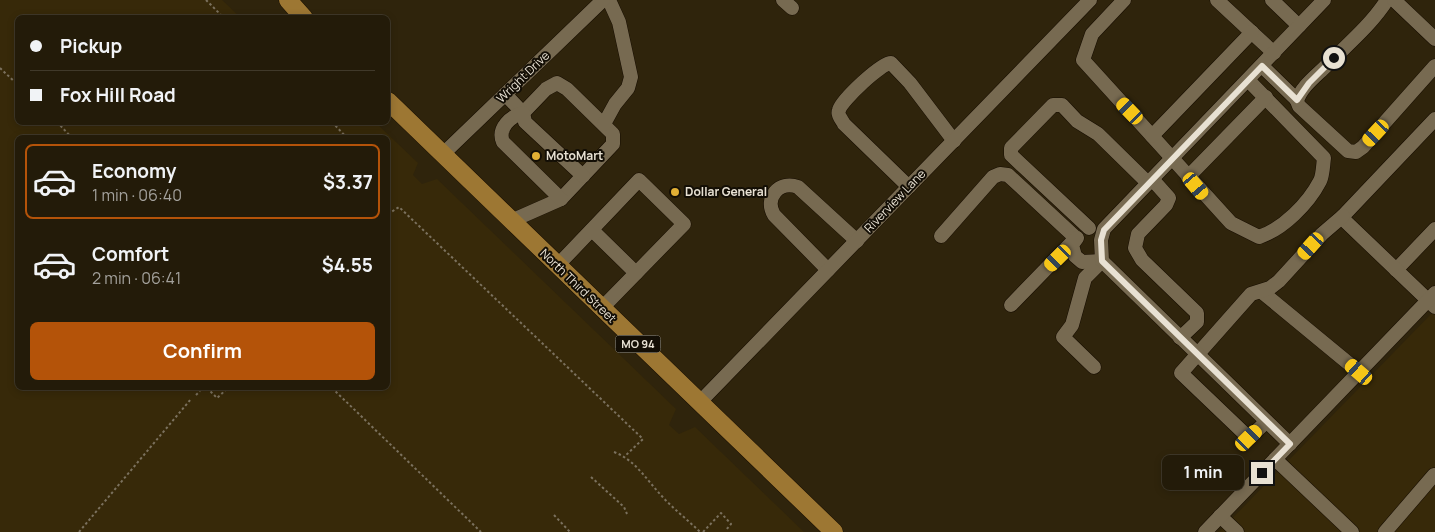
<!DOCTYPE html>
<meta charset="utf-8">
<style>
body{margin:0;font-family:Manrope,sans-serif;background:#2b2412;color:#f1f3f6;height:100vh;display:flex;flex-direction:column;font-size:19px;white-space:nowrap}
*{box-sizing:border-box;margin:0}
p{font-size:16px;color:#a3a19c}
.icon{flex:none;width:28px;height:28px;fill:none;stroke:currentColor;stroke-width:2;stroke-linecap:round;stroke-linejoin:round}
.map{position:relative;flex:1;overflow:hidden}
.drawer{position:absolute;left:15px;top:135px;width:375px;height:255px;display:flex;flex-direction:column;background:#231b09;border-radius:8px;box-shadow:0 2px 8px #0003,0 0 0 1px #40392a}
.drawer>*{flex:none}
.hud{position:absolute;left:15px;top:15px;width:375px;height:110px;border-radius:8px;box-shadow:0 2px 8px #0003,0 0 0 1px #40392a;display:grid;align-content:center;height:110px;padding:0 15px;background:#231b09}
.end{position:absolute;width:22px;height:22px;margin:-11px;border:6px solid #e8e1d3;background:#111;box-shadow:0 0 0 2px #111}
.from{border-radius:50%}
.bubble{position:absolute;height:35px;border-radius:8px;background:#231b09;box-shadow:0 2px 8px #0003,0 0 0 1px #40392a;font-size:16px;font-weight:700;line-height:35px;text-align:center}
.car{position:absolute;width:15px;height:30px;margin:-15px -8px;border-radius:6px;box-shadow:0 0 4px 1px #0007;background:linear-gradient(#f5c518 24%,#345 0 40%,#f5c518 0 76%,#345 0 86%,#f5c518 0)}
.hud b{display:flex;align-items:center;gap:18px;height:48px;font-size:19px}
.hud b+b{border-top:1px solid #40392a}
.hud i{width:12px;height:12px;background:#f1f3f6}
ul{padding:9px 0 0;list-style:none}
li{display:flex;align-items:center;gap:15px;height:75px;margin:0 10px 8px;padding:0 5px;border:2px solid transparent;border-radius:8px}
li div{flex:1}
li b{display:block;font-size:19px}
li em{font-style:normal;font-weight:700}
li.selected{border-color:#b45309}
li>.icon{width:45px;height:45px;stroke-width:1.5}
.primary-button{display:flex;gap:10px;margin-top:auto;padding:10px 15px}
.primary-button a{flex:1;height:58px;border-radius:8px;background:#b45309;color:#fff;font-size:20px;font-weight:700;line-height:58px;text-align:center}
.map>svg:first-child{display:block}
.built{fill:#372909;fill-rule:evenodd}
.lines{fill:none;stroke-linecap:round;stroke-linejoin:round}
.minor-casing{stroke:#170d00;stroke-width:15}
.major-casing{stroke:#170d00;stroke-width:19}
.path{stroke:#7b715e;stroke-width:2;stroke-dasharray:2.5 2.5;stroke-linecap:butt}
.minor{stroke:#776a51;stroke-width:14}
.major{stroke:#9d7733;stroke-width:18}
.route{stroke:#e8e1d3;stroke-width:6}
.poi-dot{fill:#e1af34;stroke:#130e05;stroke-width:2}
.labels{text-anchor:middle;stroke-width:4;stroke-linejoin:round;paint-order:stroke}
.shield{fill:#130e05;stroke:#a8a295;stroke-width:1}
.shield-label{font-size:11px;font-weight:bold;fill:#e8e1d3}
.street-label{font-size:12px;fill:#e8e1d3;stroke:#130e05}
.poi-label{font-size:12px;font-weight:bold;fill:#e8e1d3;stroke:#130e05;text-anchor:start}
</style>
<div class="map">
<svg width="1435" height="532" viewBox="0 0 1435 532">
<rect width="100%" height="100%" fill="#2f240c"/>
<g class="built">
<path d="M0,0H222L240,17L18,18V122L376,123L418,163L413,175L422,184L437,179L676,409L669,425L679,434L695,427L804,532H0ZM18,138H388V388H18Z"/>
<path d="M1435,310V532H1219Z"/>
</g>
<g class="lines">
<g class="minor-casing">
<g id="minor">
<path d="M783,0L792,8"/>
<path d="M1124,0L1092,34L1083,60L1231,223L1259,237C1283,229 1308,204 1320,181C1323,175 1323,165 1324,158L1248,80"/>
<path d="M1217,0L1274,53"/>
<path d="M1272,0L1299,26"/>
<path d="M1387,0C1371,25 1347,45 1326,66C1316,76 1301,87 1297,101L1299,106L1348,151L1356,152L1363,147L1435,66"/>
<path d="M1394,0L1435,39"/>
<path d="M1262,66L1297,100"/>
<path d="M505,94L523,113L546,89L557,83L567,89L613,134V144L561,199L511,221"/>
<path d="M604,124L615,104L628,88L631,77L619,22L609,0"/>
<path d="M1152,136L1252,32"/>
<path d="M443,154L603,0"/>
<path d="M1188,177L1266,97"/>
<path d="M1152,179L1169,198L1166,205L1138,234L1135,248L1142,260L1197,313V322L1180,338"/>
<path d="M909,187L844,124C842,120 837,115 839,110C842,100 881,63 891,63L910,83L954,141"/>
<path d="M561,199L503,142C497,128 511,116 523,113L525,122L583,176"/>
<path d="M1089,228L1011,155V148L1053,105H1062L1077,121L1098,134L1148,183"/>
<path d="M592,230L636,273"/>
<path d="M941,236L993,177L1000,174L1008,175L1076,238L1011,305"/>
<path d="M1077,238L1072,245L1075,256L1082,262L1102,261"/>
<path d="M557,266L639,180L684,224L601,309"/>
<path d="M828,270L774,215C764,198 779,180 798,187L857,241"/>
<path d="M1396,270L1435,229"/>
<path d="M1262,292L1359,372"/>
<path d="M1435,307L1343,219V216L1435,119"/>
<path d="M1094,367L1063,337L1072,325L1085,278L1102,261"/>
<path d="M700,402L1090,0"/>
<path d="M1266,422L1249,438L1181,373L1251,294L1270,288L1279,281L1322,234L1343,216"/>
<path d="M1290,444L1102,261L1101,240L1104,229L1324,0"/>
<path d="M1275,459L1352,532"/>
<path d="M1220,516L1237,532"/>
<path d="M1205,532L1435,293"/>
<path d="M1385,532L1434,475"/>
</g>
</g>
<g class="major-casing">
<g id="major">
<path d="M288,0L304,18"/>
<path d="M388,101L834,532"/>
</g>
</g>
<g class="path">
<path d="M206,0L224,18"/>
<path d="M0,68L18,85"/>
<path d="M57,122L72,138"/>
<path d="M332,122L347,138"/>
<path d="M388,214L399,207L643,439L625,456"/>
<path d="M203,388H204"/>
<path d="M207,388L217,398L228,388"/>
<path d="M332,388L481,532"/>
<path d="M196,395L200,391"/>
<path d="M614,452C635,460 646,479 660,494C672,508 687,519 700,532"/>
<path d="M591,477L624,507L627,514"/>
<path d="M554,515L570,532"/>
<path d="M79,532L191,399"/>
<path d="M703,532L721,513L731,524L726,530"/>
</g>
<use href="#minor" class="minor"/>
<use href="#major" class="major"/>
</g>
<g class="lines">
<path class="route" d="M1262,473L1290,444L1102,261L1101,240L1104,230L1262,66L1297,100L1309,83L1334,58"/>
</g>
<g class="poi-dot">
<circle cx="536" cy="156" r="5"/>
<circle cx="675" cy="192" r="5"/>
</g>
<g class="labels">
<rect class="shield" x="615.5" y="335.5" width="45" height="17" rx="4"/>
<g class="shield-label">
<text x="638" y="348">MO 94</text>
</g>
<g class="street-label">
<text transform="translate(523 77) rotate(-44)" y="4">Wright Drive</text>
<text transform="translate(895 201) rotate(-46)" y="4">Riverview Lane</text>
<text transform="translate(578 286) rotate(44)" y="4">North Third Street</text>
</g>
<g class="poi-label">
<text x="546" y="160">MotoMart</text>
<text x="685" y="196">Dollar General</text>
</g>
</g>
</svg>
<i class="end from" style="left:1334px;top:58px"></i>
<i class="end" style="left:1262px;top:473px"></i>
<div class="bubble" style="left:1162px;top:455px;width:82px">1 min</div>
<i class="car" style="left:1130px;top:111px;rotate:316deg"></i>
<i class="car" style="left:1376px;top:133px;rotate:223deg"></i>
<i class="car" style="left:1196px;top:186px;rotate:140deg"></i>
<i class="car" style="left:1311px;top:246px;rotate:222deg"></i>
<i class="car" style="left:1058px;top:258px;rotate:225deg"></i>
<i class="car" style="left:1359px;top:372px;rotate:311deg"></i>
<i class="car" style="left:1249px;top:438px;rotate:46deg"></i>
<div class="hud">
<b><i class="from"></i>Pickup</b>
<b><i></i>Fox Hill Road</b>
</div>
<section class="drawer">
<ul>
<li class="selected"><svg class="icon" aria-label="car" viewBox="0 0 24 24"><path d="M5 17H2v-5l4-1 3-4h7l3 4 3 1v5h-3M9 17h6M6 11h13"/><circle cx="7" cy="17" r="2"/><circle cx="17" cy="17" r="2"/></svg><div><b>Economy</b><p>1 min · 06:40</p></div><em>$3.37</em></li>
<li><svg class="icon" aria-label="car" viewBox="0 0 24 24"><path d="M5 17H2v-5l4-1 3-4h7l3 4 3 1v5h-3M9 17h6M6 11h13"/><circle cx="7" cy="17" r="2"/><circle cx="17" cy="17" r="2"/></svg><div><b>Comfort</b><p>2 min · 06:41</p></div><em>$4.55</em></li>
</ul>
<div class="primary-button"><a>Confirm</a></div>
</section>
</div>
